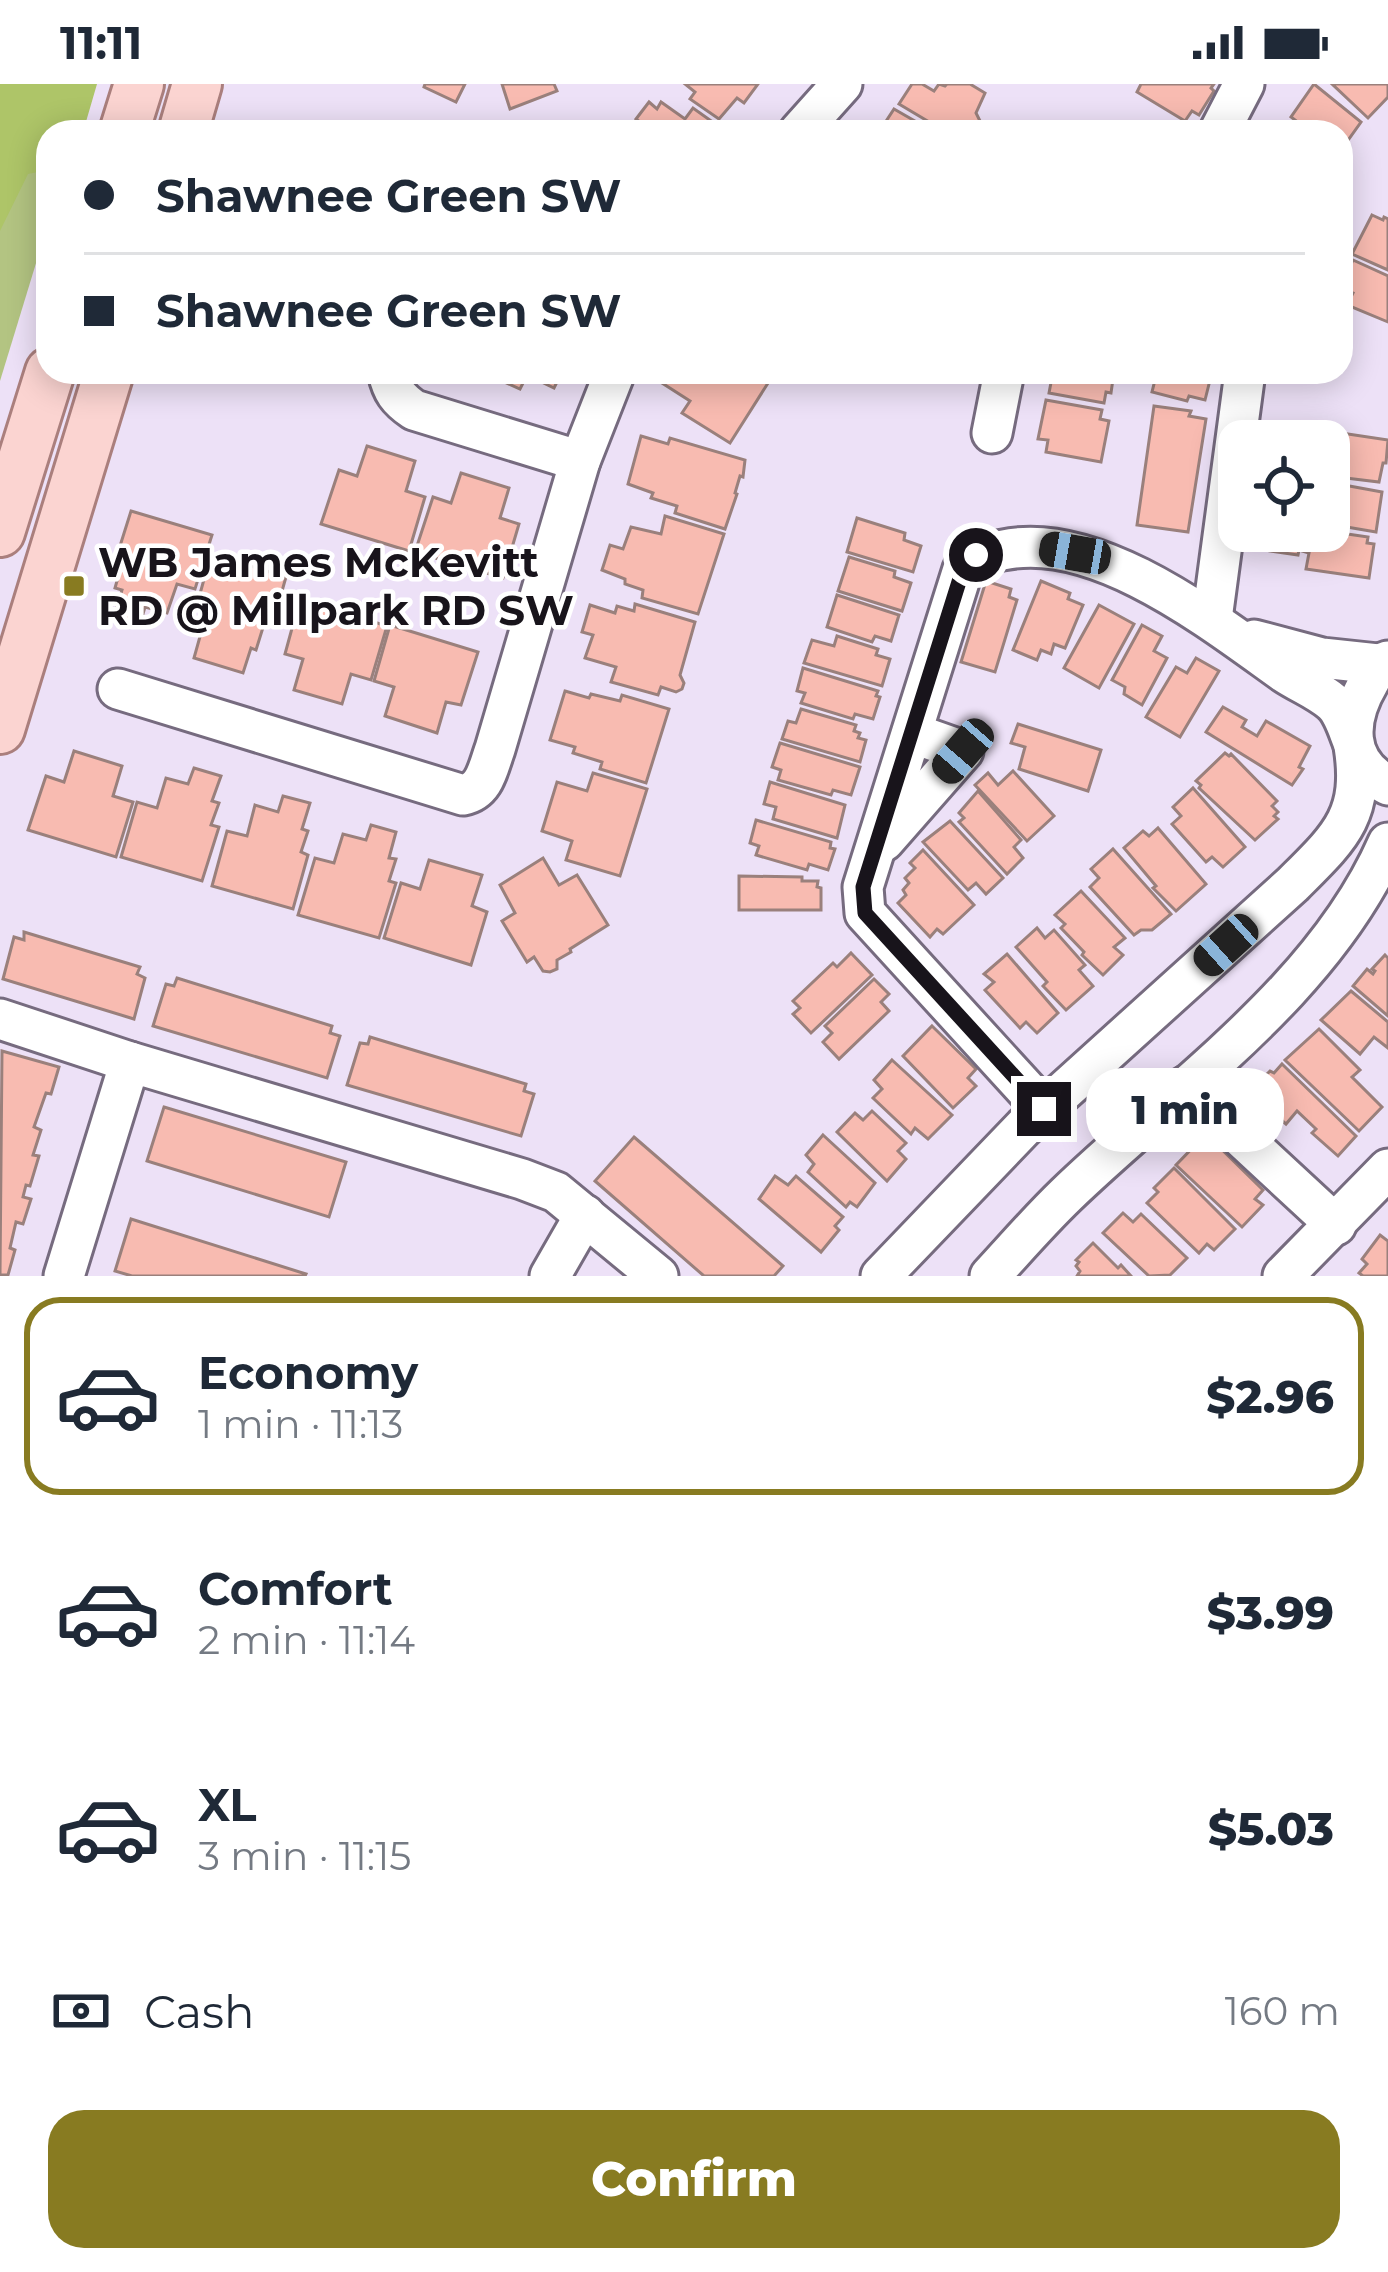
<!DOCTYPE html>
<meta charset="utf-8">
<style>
body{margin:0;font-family:Montserrat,sans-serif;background:#f2f2f3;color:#1f2937;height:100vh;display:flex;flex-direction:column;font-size:45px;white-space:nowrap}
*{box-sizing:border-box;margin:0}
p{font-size:39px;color:#747a83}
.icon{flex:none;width:66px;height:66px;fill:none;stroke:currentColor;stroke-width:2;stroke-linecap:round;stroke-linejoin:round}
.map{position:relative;height:1192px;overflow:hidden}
.side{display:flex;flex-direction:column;background:#fff;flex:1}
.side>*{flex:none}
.top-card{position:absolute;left:36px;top:36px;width:1317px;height:264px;border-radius:36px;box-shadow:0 6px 30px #0003;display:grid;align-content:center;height:264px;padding:0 48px;background:#fff}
.buttons{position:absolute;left:1218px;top:336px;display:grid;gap:24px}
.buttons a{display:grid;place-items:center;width:132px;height:132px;border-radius:24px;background:#fff;box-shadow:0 6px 30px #0003;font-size:60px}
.end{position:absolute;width:54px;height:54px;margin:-27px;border:15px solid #18141b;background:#fff;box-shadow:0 0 0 6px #fff}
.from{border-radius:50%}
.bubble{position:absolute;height:84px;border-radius:36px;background:#fff;box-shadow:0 6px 30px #0003;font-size:39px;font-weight:800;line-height:84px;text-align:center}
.car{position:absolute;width:36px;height:72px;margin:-36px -18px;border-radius:15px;box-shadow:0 0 9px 3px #0007;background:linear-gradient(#222 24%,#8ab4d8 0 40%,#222 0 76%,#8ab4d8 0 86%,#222 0)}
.top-card b{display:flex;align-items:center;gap:42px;height:114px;font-size:45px}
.top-card b+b{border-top:3px solid #e0e1e3}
.top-card i{width:30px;height:30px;background:#1f2937}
ul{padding:21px 0 0;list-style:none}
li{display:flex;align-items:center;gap:36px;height:198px;margin:0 24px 18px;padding:0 24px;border:6px solid transparent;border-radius:36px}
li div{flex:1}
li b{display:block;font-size:45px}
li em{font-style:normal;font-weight:800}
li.current{border-color:#887b21}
li>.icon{width:108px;height:108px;stroke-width:1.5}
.pay{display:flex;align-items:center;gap:30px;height:132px;padding:0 48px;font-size:45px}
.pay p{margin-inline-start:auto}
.primary-button{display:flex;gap:24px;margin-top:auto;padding:24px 48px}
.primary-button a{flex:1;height:138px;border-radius:36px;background:#887b21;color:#fff;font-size:48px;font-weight:800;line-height:138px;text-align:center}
.status{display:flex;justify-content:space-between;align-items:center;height:84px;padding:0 60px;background:#fff;direction:ltr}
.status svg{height:33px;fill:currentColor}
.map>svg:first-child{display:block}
.green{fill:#b3c482}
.forest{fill:#aec568}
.building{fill:#f8bbb1;stroke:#9a807c;stroke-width:3}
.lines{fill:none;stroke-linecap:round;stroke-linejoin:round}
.minor-casing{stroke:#766b7f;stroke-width:45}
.major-casing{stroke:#aa7f7d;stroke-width:54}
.minor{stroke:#fff;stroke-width:39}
.major{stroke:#fbd4d1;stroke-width:48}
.route{stroke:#18141b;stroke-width:15}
.poi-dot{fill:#887b21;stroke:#fff;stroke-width:4.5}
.labels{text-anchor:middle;stroke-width:9;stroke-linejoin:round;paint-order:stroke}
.poi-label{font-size:42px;font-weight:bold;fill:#18141b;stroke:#fff;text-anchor:start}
</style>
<div class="status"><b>11:11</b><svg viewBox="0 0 49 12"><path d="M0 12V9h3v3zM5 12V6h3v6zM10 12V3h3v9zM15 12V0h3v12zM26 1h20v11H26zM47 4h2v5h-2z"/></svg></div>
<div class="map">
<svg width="1388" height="1192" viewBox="0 0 1388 1192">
<rect width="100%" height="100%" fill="#ede1f7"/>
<path class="green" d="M0,0L48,48V140L0,297Z"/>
<path class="forest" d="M0,0H97L83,48H48V86L28,90L0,147Z"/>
<g class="building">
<path d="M425,0H465L456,18L424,3Z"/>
<path d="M502,0H554L557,7L510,25Z"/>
<path d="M685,0H758L744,19L737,14L719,35L690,15L695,8Z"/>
<path d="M912,0H922L934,7L939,0L945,2L947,0H970L985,9L976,29L981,39L978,44L970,46L967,44L964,48H946L899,20Z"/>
<path d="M1141,0H1214L1211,4L1214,7L1199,31L1192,27L1185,37L1137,8Z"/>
<path d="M1314,0L1361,38L1341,66V48H1292L1299,39L1291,33Z"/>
<path d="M1332,0H1388V13L1368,34Z"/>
<path d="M649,18L657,25L661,18L685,35L693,24L721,44L717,48H639L644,41L636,35Z"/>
<path d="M894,25L934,48H879Z"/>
<path d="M1372,131L1383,136L1384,133L1388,135V186L1352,170Z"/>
<path d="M1353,176L1388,192V238L1347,221L1353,209L1341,204Z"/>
<path d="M482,288H562L554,304L527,291L520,305Z"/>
<path d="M669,288H775L730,359L682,329L690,317L662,299Z"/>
<path d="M1053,288H1114L1111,309L1106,308L1104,319L1049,309Z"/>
<path d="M1157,288H1212L1205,316L1189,312L1187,317L1152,308Z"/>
<path d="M1046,316L1102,326L1100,335L1109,337L1101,378L1046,368L1048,356L1038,355Z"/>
<path d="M1154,322L1191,327L1189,332L1206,335L1188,448L1137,441Z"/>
<path d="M1288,341L1388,356L1386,379H1383L1379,398L1329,392V357H1286Z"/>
<path d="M641,352L668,360L670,354L745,376L743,393L740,392L735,409L737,410L725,445L675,429L677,422L651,414L653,409L628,400Z"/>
<path d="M367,362L415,377L406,407L425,413L409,467L321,440L339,386L357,392Z"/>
<path d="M461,389L509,404L500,434L519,440L503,494L415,468L433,413L451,419Z"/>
<path d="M1333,399L1382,408L1376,448L1329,440Z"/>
<path d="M131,427L212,451L195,505L177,500L167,529L145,523L140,540L114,532L122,506L115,504L121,483L114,481Z"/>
<path d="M665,432L724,450L698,530L642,514L643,506L625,500V495L602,486L610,461L623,465L631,443L661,450Z"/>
<path d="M857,434L905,449L904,456L921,462L913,488L847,468Z"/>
<path d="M1273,447H1327L1368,453L1367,459L1374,460L1369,494L1306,485L1309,469L1299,466L1298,471L1270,467Z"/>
<path d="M211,470L286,493L273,539L265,537L256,566L251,564L243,589L194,574L201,549L197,548L204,519L198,517Z"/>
<path d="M849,473L895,487L894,493L911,499L902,527L838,507Z"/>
<path d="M986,497L1011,505L1009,513L1017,516L995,588L961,578Z"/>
<path d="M1041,497L1070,509L1068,515L1083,521L1065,564L1054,560L1051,570L1041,566L1037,576L1013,566Z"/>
<path d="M837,511L899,531L891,557L875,552L872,558L827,543Z"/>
<path d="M300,515L387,542L371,596L351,590L342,620L294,606L303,575L285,570Z"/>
<path d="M635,520L695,538L680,591L684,599L682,605L676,608L661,603L658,611L611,598L616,583L585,574L593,551L582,548L590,521L615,529L617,522L634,527Z"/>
<path d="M1099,521L1134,540L1099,604L1064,584Z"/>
<path d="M390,541L478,568L461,621L446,618L437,649L385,632L394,603L374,597Z"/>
<path d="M1142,541L1162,552L1154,567L1167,574L1142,621L1124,610L1125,603L1112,596Z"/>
<path d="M837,552L878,565L876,571L890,575L882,602L804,579L812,556L834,562Z"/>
<path d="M1196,574L1219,587L1180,653L1146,633L1176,583L1187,589Z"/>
<path d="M803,584L878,607L876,612L880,613L873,635L855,630L853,635L801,619L805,609L797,607Z"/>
<path d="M565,607L589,614L591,610L620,617L622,611L669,625L646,699L600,685L602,678L573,669L575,663L550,656Z"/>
<path d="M1223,623L1246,636L1242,643L1257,652L1266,637L1310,662L1299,683L1303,685L1292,701L1206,648Z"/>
<path d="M801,625L856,641L854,647L860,649L858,654L866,656L860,678L782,655L788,637L796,639Z"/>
<path d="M1018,640L1101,666L1088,707L1019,685L1025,663L1011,659Z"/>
<path d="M780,659L860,683L851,711L833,706L831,711L778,696L781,686L772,683Z"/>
<path d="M74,667L122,682L113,712L133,718L116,773L28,746L46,692L64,698Z"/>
<path d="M1225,669L1229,672L1231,670L1277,717L1272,722L1278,728L1274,732L1278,735L1255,756L1199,704L1201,701L1196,697Z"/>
<path d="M194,684L221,692L212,717L219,719L211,741L219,743L202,797L121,773L137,718L157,724L166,694L188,700Z"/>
<path d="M1013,687L1054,732L1027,757L975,701L988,689L998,701Z"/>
<path d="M593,689L647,705L620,792L566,776L572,757L542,747L557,698L587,707Z"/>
<path d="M770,698L845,721L837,754L773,735L776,723L764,720Z"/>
<path d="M1193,704L1245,763L1223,783L1212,773L1206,778L1172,740L1181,732L1173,723Z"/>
<path d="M978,707L1021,756L1014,763L1023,774L1007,790L959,738L964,734L959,729Z"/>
<path d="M283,712L310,719L302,745L308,747L301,768L308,771L293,825L212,802L227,747L247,752L255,721L278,728Z"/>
<path d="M756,736L831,758L830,764L835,765L828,786L809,780L807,786L756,771L759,762L750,759Z"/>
<path d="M950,737L1003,794L986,810L976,799L968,806L923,758Z"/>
<path d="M371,741L396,748L389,774L396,775L389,797L396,799L379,854L298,831L315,774L334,779L343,750L366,756Z"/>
<path d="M1158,744L1206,800L1176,827L1153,804L1156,802L1124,764L1143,747L1149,752Z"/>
<path d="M1113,765L1171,830L1152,846H1141L1134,851L1090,803L1099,794L1091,785Z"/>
<path d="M923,766L974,821L943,850L937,845L930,853L898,819L906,811L903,806L909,799L905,794L915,784L910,779Z"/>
<path d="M543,774L559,801L577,791L608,841L570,865L571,868L557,876V885L550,888L543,887L534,873L527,878L502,837L515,829L500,801Z"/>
<path d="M429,776L482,791L472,822L487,828L471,881L384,854L401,799L420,805Z"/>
<path d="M739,792L802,793V797H818L817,803L821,804V826H739Z"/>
<path d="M1081,807L1125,854L1114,863L1123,871L1103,891L1082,871L1084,868L1061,844L1065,840L1055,831Z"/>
<path d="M1037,844L1045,854L1054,846L1085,881L1079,886L1093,902L1066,926L1043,902L1047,898L1016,863Z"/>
<path d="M24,848L140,883L137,890L145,894L134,935L3,895L14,853L24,856Z"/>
<path d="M851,869L872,891L811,949L793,930L800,924L793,917L833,879L837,883Z"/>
<path d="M1007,870L1058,929L1037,949L1026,938L1020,944L985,906L994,898L984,890Z"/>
<path d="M1385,871L1388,874V932L1353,902L1367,885L1373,890L1375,887L1372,885Z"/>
<path d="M177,894L332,942L330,949L340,952L327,994L153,942L166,900L174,902Z"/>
<path d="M874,895L889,910L881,918L889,927L839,975L823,958L832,949L825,942Z"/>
<path d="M1351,907L1388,938V964L1374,953L1360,970L1321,936Z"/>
<path d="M932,942L976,985L968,994L976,1002L953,1024L903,972Z"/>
<path d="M1319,945L1360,986L1352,993L1382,1023L1359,1047L1285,976Z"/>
<path d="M370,953L526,1000L524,1007L534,1010L521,1052L347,1001L360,959L368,960Z"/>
<path d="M2,967L59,983L51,1010L46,1009L34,1043L41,1046L33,1071L39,1072L30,1102L26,1101L23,1113L31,1115L23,1140L16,1138L10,1164L15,1166L8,1191H0Z"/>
<path d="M892,976L952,1031L928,1055L915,1044L911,1050L873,1014L882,1005L874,996Z"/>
<path d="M1282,980L1356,1052L1338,1072L1312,1049L1316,1045L1297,1027L1286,1040L1249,1008L1270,987L1274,989Z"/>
<path d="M164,1023L346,1078L329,1133L147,1077Z"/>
<path d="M872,1027L906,1059L898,1067L906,1075L887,1097L837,1048L855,1029L863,1036Z"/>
<path d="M1206,1050L1263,1106L1255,1115L1263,1121L1242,1143L1176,1081Z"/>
<path d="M823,1051L875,1099L857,1123L850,1118L846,1123L808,1088L814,1080L806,1071Z"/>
<path d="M634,1053L783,1182L774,1192H704L595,1097Z"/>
<path d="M1174,1084L1235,1145L1214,1166L1207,1160L1199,1169L1147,1119L1158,1108L1154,1104Z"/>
<path d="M775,1092L788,1101L796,1092L843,1133L835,1142L839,1146L821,1168L759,1115Z"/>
<path d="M1123,1129L1133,1138L1141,1130L1187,1174L1170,1191L1149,1192L1103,1149Z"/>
<path d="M131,1135L306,1190L305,1192H132L115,1187Z"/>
<path d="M1380,1151L1388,1157V1192H1363L1359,1189L1367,1180L1362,1175Z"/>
<path d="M1093,1159L1118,1184L1121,1181L1131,1192H1077L1080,1187L1076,1182L1079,1178L1076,1176Z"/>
</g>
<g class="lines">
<g class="minor-casing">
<g id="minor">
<path d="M799,48L842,0"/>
<path d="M1219,48L1244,0"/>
<path d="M388,288C392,307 398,315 414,326L580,377"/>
<path d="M992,349L1004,288"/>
<path d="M1212,535L1245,288"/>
<path d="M1254,556L1322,574L1378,580"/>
<path d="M1388,577C1375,581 1375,587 1369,598C1347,635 1343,678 1388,701"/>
<path d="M118,605L463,711C485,707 488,684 495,665L580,377L615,288"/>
<path d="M884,757L963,667L912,649"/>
<path d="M0,935L130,978"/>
<path d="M1186,1002L1336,1141"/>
<path d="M1044,1025L865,829L863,803L963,485C978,470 983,470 1003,466C1097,446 1212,537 1285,589C1300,599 1318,606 1332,618C1343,627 1348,646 1353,658"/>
<path d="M64,1192L130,978L522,1095L556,1108L658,1192"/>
<path d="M550,1192L585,1131"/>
<path d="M881,1192L1024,1043L1293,800C1340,753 1365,732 1354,662"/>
<path d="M990,1192C1015,1165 1039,1137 1066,1111C1177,1004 1324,905 1388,759"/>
<path d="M1283,1192L1388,1085"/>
</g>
</g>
<g class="major-casing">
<g id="major">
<path d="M124,48L139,0"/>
<path d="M183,48L197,0"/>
<path d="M0,448L50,288"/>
<path d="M0,645L109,288"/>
</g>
</g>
<use href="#minor" class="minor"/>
<use href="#major" class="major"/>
</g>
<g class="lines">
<path class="route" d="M976,471L963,485L863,803L865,829L1044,1025"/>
</g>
<rect class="poi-dot" x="62" y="490" width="24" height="24" rx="6"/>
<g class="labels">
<g class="poi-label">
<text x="98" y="493">WB James McKevitt<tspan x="98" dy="48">RD @ Millpark RD SW</tspan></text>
</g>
</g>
</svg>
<div class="buttons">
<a><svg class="icon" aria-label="locate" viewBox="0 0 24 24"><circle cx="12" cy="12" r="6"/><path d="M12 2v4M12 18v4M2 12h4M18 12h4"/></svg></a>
</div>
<i class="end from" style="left:976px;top:471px"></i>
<i class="end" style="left:1044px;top:1025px"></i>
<div class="bubble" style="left:1086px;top:984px;width:198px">1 min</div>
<i class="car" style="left:1075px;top:469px;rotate:280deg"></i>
<i class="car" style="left:963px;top:667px;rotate:221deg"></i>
<i class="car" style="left:1226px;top:861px;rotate:228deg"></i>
<div class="top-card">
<b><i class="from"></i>Shawnee Green SW</b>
<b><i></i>Shawnee Green SW</b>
</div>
</div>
<section class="side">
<ul>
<li class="current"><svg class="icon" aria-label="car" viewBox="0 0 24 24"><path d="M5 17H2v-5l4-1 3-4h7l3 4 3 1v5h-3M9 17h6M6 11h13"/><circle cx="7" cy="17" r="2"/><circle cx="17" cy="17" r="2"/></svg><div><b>Economy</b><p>1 min · 11:13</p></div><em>$2.96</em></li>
<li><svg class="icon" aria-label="car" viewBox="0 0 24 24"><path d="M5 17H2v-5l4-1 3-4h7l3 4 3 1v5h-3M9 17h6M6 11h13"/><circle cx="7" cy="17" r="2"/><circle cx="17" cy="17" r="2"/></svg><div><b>Comfort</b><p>2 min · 11:14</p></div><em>$3.99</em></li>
<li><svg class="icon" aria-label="car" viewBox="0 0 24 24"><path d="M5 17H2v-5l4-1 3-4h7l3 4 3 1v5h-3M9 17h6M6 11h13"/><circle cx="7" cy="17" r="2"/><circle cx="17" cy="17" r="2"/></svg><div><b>XL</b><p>3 min · 11:15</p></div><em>$5.03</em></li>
</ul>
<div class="pay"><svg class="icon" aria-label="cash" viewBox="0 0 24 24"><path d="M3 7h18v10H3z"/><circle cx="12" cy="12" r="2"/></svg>Cash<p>160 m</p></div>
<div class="primary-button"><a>Confirm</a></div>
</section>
